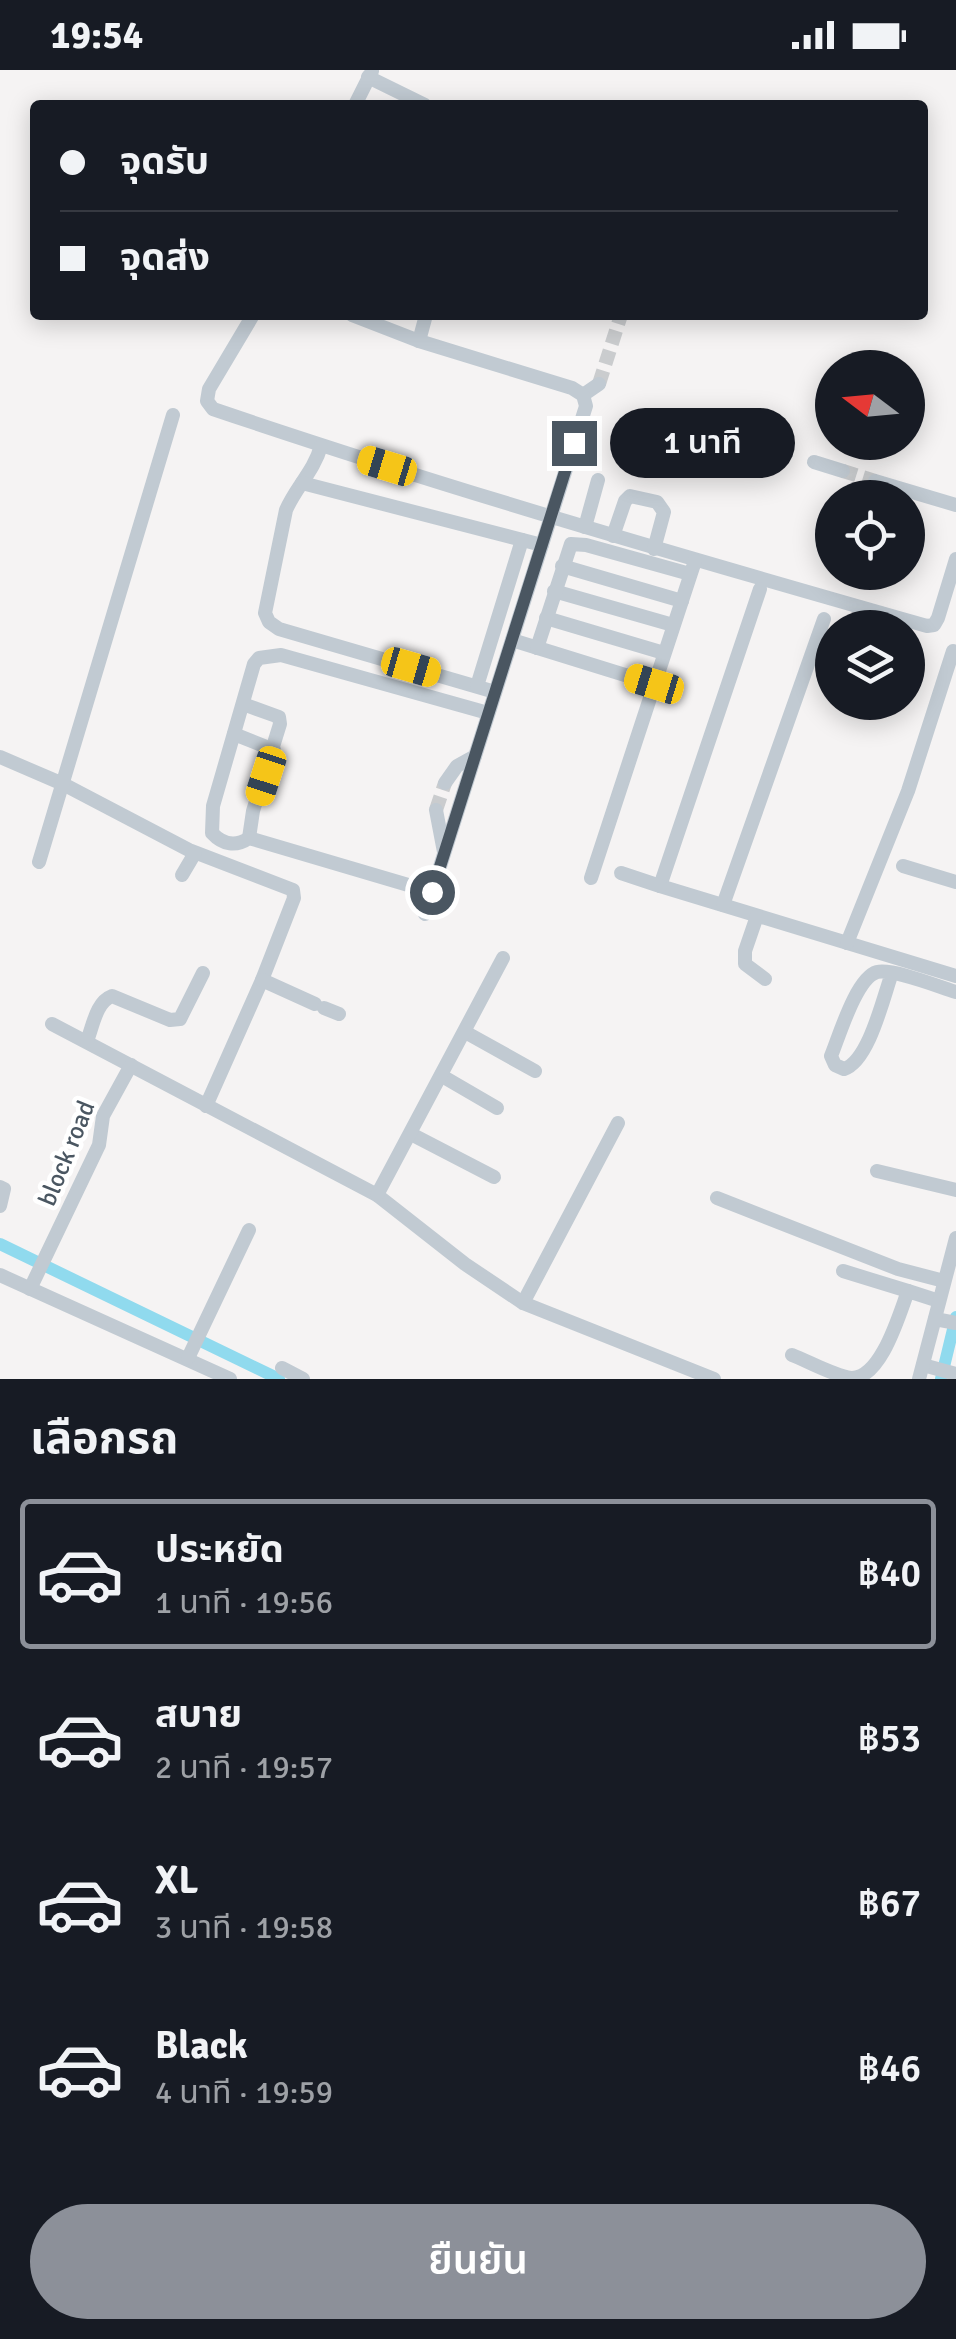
<!DOCTYPE html>
<html lang="th">
<meta charset="utf-8">
<style>
body{margin:0;font-family:Signika,"Noto Sans Thai",sans-serif;background:#242831;color:#f1f3f6;height:100vh;display:flex;flex-direction:column;font-size:38px;white-space:nowrap}
*{box-sizing:border-box;margin:0}
p{font-size:32px;color:#9ea1a6}
.icon{flex:none;width:55px;height:55px;fill:none;stroke:currentColor;stroke-width:2;stroke-linecap:round;stroke-linejoin:round}
.map{position:relative;height:1309px;overflow:hidden}
.drawer{display:flex;flex-direction:column;background:#171b24;flex:1}
.drawer>*{flex:none}
.hud{position:absolute;left:30px;top:30px;width:898px;height:220px;border-radius:10px;box-shadow:0 5px 25px #0003;display:grid;align-content:center;height:220px;padding:0 30px;background:#171b24}
.needle{width:65px;rotate:286deg}
.fabs{position:absolute;left:815px;top:280px;display:grid;gap:20px}
.fabs a{display:grid;place-items:center;width:110px;height:110px;border-radius:50%;background:#171b24;box-shadow:0 5px 25px #0003;font-size:50px}
.end{position:absolute;width:45px;height:45px;margin:-22px;border:12px solid #4a5661;background:#fff;box-shadow:0 0 0 5px #fff}
.from{border-radius:50%}
.bubble{position:absolute;height:70px;border-radius:35px;background:#171b24;box-shadow:0 5px 25px #0003;font-size:32px;font-weight:600;line-height:70px;text-align:center}
.car{position:absolute;width:30px;height:60px;margin:-30px -15px;border-radius:12px;box-shadow:0 0 8px 2px #0007;background:linear-gradient(#f5c518 24%,#345 0 40%,#f5c518 0 76%,#345 0 86%,#f5c518 0)}
.hud b{display:flex;align-items:center;gap:35px;height:95px;font-size:38px}
.hud b+b{border-top:2px solid #363941}
.hud i{width:25px;height:25px;background:#f1f3f6}
ul{padding:0;list-style:none}
li{display:flex;align-items:center;gap:30px;height:150px;margin:0 20px 15px;padding:0 10px;border:5px solid transparent;border-radius:10px}
li div{flex:1}
li b{display:block;font-size:38px}
li em{font-style:normal;font-weight:600}
li.on{border-color:#8c9099}
li>.icon{width:90px;height:90px;stroke-width:1.5}
h2{padding:0 30px;font-size:45px;line-height:120px}
.action{display:flex;gap:20px;margin-top:auto;padding:20px 30px}
.action a{flex:1;height:115px;border-radius:60px;background:#8c9099;color:#fff;font-size:40px;font-weight:600;line-height:115px;text-align:center}
.status{display:flex;justify-content:space-between;align-items:center;height:70px;padding:0 50px;background:#171b24;direction:ltr}
.status svg{height:28px;fill:currentColor}
.map>svg:first-child{display:block}
.lines{fill:none;stroke-linecap:round;stroke-linejoin:round}
.canal{stroke:#90daee;stroke-width:12}
.minor-tunnel{stroke:#caccce;stroke-width:14;stroke-dasharray:14 7;stroke-linecap:butt}
.minor{stroke:#c1cad2;stroke-width:14}
.route{stroke:#4a5661;stroke-width:12}
.labels{text-anchor:middle;stroke-width:9;stroke-linejoin:round;paint-order:stroke}
.street-label{font-size:25px;fill:#4a5661;stroke:#fff}
</style>
<div class="status"><b>19:54</b><svg viewBox="0 0 49 12"><path d="M0 12V9h3v3zM5 12V6h3v6zM10 12V3h3v9zM15 12V0h3v12zM26 1h20v11H26zM47 4h2v5h-2z"/></svg></div>
<div class="map">
<svg width="956" height="1309" viewBox="0 0 956 1309">
<rect width="100%" height="100%" fill="#f5f3f3"/>
<g class="lines">
<g class="canal">
<path d="M0,1174L279,1309"/>
<path d="M941,1309L956,1247"/>
</g>
<g class="minor-tunnel">
<path d="M599,314L621,245"/>
<path d="M843,401L875,411"/>
<path d="M436,740L445,713"/>
</g>
<g class="minor">
<path d="M368,7L425,35"/>
<path d="M355,35L372,1"/>
<path d="M253,245L209,319L207,331L213,339C449,419 688,488 927,556L934,555L938,548L956,489"/>
<path d="M352,245L419,271"/>
<path d="M583,325L599,314"/>
<path d="M321,376C314,401 296,417 286,440L265,543L269,552L279,559L495,622"/>
<path d="M814,392L843,401"/>
<path d="M875,411L956,435"/>
<path d="M302,413L542,475"/>
<path d="M585,457L598,410"/>
<path d="M613,466L625,431L630,426L657,432L664,442L654,479"/>
<path d="M562,496L682,531"/>
<path d="M760,519L660,816L956,906"/>
<path d="M554,521L673,555"/>
<path d="M546,548L664,583"/>
<path d="M512,570L654,614"/>
<path d="M537,578L571,474L586,475L690,504"/>
<path d="M477,616L522,470"/>
<path d="M243,634L279,647L280,654L253,741L249,768"/>
<path d="M234,664L274,680"/>
<path d="M0,687L63,714L189,780L293,820L294,828L262,910L206,1036"/>
<path d="M445,713L457,696L475,686"/>
<path d="M436,740L444,782"/>
<path d="M39,792L173,345"/>
<path d="M903,796L956,812"/>
<path d="M621,803L660,816"/>
<path d="M182,805L195,783"/>
<path d="M591,808L695,491"/>
<path d="M432,822L249,768C236,777 223,775 212,763L213,736L254,594L259,588L281,585L488,643"/>
<path d="M723,835L824,549"/>
<path d="M425,844L586,336L583,325L572,318L419,271L426,245"/>
<path d="M757,846L745,881V894L765,909"/>
<path d="M847,873L908,721L953,581"/>
<path d="M892,903C883,928 869,991 844,999L835,995L831,986C839,967 856,908 877,902C893,898 939,917 956,922"/>
<path d="M262,910L315,934"/>
<path d="M324,938L339,944"/>
<path d="M52,954L377,1125L465,1194L523,1233L714,1309"/>
<path d="M465,962L535,1001"/>
<path d="M87,971C93,956 96,932 112,926L170,950L180,949L203,903"/>
<path d="M442,1006L497,1038"/>
<path d="M411,1064L494,1107"/>
<path d="M877,1101L956,1120"/>
<path d="M0,1117L4,1119L0,1136"/>
<path d="M377,1125L503,888"/>
<path d="M717,1128L898,1199L944,1211"/>
<path d="M843,1201L908,1221"/>
<path d="M0,1205L230,1309"/>
<path d="M30,1219L99,1075L103,1046L131,995"/>
<path d="M523,1233L618,1053"/>
<path d="M935,1249L956,1253"/>
<path d="M792,1285C810,1292 832,1305 851,1308C881,1309 899,1245 908,1221L939,1231"/>
<path d="M188,1288L249,1160"/>
<path d="M923,1295L956,1304"/>
<path d="M282,1298L303,1309"/>
<path d="M919,1309L956,1168"/>
</g>
</g>
<g class="lines">
<path class="route" d="M432,822L574,373"/>
</g>
<g class="labels">
<g class="street-label">
<text transform="translate(66 1083) rotate(-68)" y="9">block road</text>
</g>
</g>
</svg>
<div class="fabs">
<a><svg class="needle" viewBox="-14 -14 28 28"><path d="M0-13l5 13h-10z" fill="#e53935"/><path d="M0 13l5-13h-10z" fill="#9ea1a6"/></svg></a>
<a><svg class="icon" aria-label="locate" viewBox="0 0 24 24"><circle cx="12" cy="12" r="6"/><path d="M12 2v4M12 18v4M2 12h4M18 12h4"/></svg></a>
<a><svg class="icon" aria-label="layers" viewBox="0 0 24 24"><path d="M12 4l9 5-9 5-9-5zM3 14l9 5 9-5"/></svg></a>
</div>
<i class="end from" style="left:432px;top:822px"></i>
<i class="end" style="left:574px;top:373px"></i>
<div class="bubble" style="left:610px;top:338px;width:185px">1 นาที</div>
<i class="car" style="left:387px;top:396px;rotate:287deg"></i>
<i class="car" style="left:411px;top:597px;rotate:106deg"></i>
<i class="car" style="left:654px;top:614px;rotate:287deg"></i>
<i class="car" style="left:266px;top:706px;rotate:198deg"></i>
<div class="hud">
<b><i class="from"></i>จุดรับ</b>
<b><i></i>จุดส่ง</b>
</div>
</div>
<section class="drawer">
<h2>เลือกรถ</h2>
<ul>
<li class="on"><svg class="icon" aria-label="car" viewBox="0 0 24 24"><path d="M5 17H2v-5l4-1 3-4h7l3 4 3 1v5h-3M9 17h6M6 11h13"/><circle cx="7" cy="17" r="2"/><circle cx="17" cy="17" r="2"/></svg><div><b>ประหยัด</b><p>1 นาที · 19:56</p></div><em>฿40</em></li>
<li><svg class="icon" aria-label="car" viewBox="0 0 24 24"><path d="M5 17H2v-5l4-1 3-4h7l3 4 3 1v5h-3M9 17h6M6 11h13"/><circle cx="7" cy="17" r="2"/><circle cx="17" cy="17" r="2"/></svg><div><b>สบาย</b><p>2 นาที · 19:57</p></div><em>฿53</em></li>
<li><svg class="icon" aria-label="car" viewBox="0 0 24 24"><path d="M5 17H2v-5l4-1 3-4h7l3 4 3 1v5h-3M9 17h6M6 11h13"/><circle cx="7" cy="17" r="2"/><circle cx="17" cy="17" r="2"/></svg><div><b>XL</b><p>3 นาที · 19:58</p></div><em>฿67</em></li>
<li><svg class="icon" aria-label="car" viewBox="0 0 24 24"><path d="M5 17H2v-5l4-1 3-4h7l3 4 3 1v5h-3M9 17h6M6 11h13"/><circle cx="7" cy="17" r="2"/><circle cx="17" cy="17" r="2"/></svg><div><b>Black</b><p>4 นาที · 19:59</p></div><em>฿46</em></li>
</ul>
<div class="action"><a>ยืนยัน</a></div>
</section>
